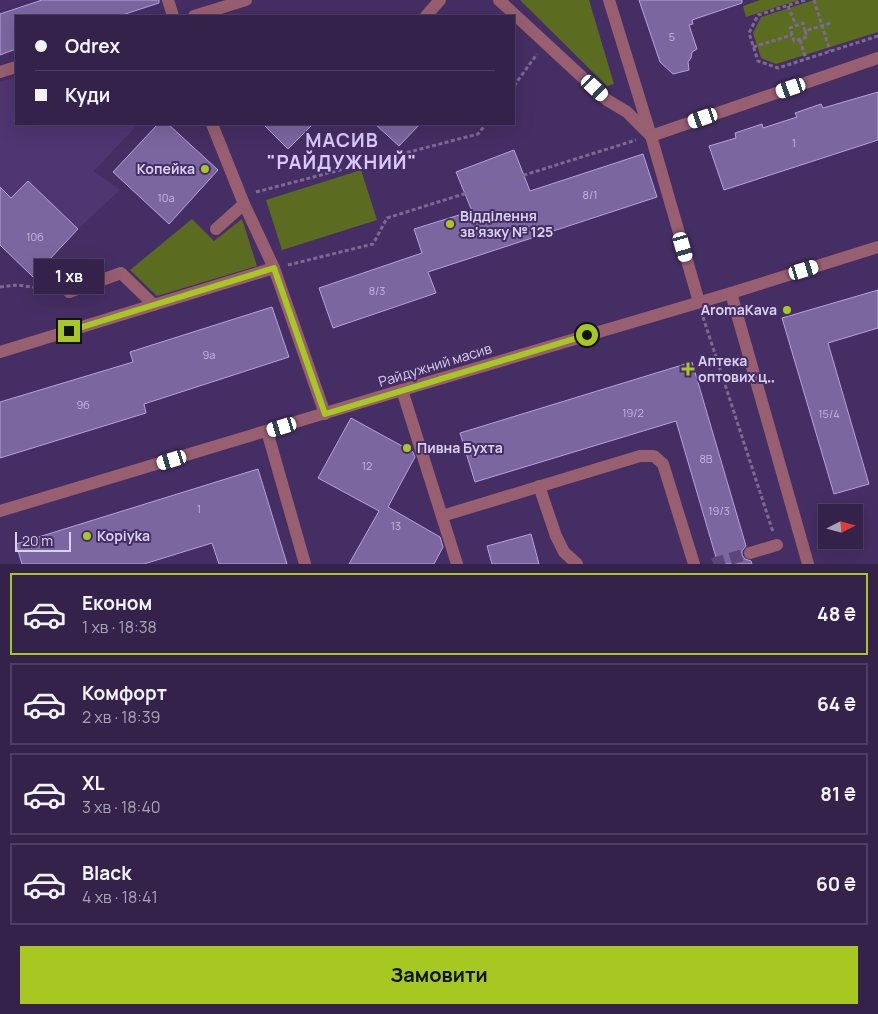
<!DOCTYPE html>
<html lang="uk">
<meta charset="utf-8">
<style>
body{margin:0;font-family:Manrope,sans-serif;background:#3c2a51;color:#f1f3f6;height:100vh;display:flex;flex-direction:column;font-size:19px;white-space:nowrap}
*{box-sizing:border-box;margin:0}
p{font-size:16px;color:#a9a4b5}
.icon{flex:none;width:28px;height:28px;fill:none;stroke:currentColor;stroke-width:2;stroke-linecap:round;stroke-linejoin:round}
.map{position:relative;height:564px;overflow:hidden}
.drawer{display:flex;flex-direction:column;background:#34224a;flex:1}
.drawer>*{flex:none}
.hud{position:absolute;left:15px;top:15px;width:500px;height:110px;border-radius:0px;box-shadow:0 5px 20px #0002,0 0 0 1px #4e3f62;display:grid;align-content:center;height:110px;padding:0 20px;background:#34224a}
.needle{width:32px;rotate:84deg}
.fabs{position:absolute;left:818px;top:504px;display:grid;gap:10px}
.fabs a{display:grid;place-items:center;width:45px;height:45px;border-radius:0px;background:#34224a;box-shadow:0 5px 20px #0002,0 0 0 1px #4e3f62;font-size:25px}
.scale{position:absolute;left:15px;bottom:12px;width:56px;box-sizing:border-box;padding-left:5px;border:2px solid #dcd0f1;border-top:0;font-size:14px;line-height:18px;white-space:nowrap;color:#dcd0f1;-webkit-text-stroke:4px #452e63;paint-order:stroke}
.end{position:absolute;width:22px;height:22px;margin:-11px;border:6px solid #a6c820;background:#111;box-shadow:0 0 0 2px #111}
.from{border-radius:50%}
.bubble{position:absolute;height:35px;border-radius:0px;background:#34224a;box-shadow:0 5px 20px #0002,0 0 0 1px #4e3f62;font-size:16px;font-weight:700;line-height:35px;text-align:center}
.car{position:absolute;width:15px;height:30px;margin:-15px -8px;border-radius:6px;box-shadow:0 0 4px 1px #0007;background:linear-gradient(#fff 24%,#345 0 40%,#fff 0 76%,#345 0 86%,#fff 0)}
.hud b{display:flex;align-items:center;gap:18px;height:48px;font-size:19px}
.hud b+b{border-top:1px solid #4e3f62}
.hud i{width:12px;height:12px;background:#f1f3f6}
ul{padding:9px 0 0;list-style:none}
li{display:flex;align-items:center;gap:15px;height:82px;margin:0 10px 8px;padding:0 10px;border:2px solid #4e3f62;border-radius:0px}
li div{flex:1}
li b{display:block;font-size:19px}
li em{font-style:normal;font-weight:700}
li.selected{border-color:#a6c820}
li>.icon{width:45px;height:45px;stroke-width:1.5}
.cta{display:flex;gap:10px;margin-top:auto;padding:10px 20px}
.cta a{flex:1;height:58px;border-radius:0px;background:#a6c820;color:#111;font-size:20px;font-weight:700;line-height:58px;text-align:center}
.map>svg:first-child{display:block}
.built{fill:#4f3571}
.green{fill:#5b6c20}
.building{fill:#7c669f;stroke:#b8a1df}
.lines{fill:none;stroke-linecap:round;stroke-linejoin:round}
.minor-tunnel{stroke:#5c4678;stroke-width:12;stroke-dasharray:12 6;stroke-linecap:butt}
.path{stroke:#7c6996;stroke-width:3;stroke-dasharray:4 2.5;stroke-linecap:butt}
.minor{stroke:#975f6f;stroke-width:12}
.route{stroke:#a6c820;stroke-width:6}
.poi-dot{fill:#a6c820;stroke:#452e63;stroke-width:2}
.labels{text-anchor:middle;stroke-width:4;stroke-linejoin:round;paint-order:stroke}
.number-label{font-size:11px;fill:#c4b6dc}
.poi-label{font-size:14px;font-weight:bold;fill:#dcd0f1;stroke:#452e63;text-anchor:start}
.street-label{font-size:14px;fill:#dcd0f1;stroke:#452e63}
.district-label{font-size:19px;font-weight:bold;letter-spacing:1px;fill:#dbc8fb;stroke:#452e63}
</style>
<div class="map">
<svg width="878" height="564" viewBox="0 0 878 564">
<rect width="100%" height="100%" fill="#452e63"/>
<path class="built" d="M16,77V124H138L94,171L120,190L78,229L28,181L0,209V82Z"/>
<g class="green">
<path d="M520,0H589L614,84L607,86Z"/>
<path d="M760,0H799L746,17L743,6Z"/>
<path d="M814,0H878V32L776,64L761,58L753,33L761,17Z"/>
<path d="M361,170L377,220L282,250L266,200Z"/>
<path d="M192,219L214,241L242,219L257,266L157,296L130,270Z"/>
</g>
<g class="building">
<path d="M42,0H159V3L119,16H16V49L0,55V14Z"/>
<path d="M639,0H742V3L692,20L693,24L689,25L697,49L692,52L691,58L688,62L689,70L673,74L660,62Z"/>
<path d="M878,92V140L724,190L709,146L736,138L735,133L762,124L763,128L797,117L795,113L821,104L823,108Z"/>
<path d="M158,124H168L218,170L169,224L113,172Z"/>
<path d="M263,124H313L288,149Z"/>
<path d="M375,124H420L399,146Z"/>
<path d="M514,150L530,191L643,154L657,197L428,272L436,293L333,328L319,288L422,253L414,229L472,211L456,172Z"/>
<path d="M28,181L78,229L33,277L0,245V187L11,198Z"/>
<path d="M878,290V328L828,343L869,484L834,494L782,318Z"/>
<path d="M272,307L289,357L144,404L146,413L0,458V402L133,362L130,352Z"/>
<path d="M692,362L746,546L742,551V555L745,559L751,561L752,564H718L676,421L475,482L460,433Z"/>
<path d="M351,418L413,452L415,457L388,507L440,537L443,547L434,564H349L379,511L318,478Z"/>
<path d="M258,469L287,564H219L212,543L144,564H22L16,544Z"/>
<path d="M531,534L539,564H492L487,546Z"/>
</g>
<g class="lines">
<path class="minor-tunnel" d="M713,564L750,553"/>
<g class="path">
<path d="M805,0L758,15L749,33L758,61L778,68L878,36"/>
<path d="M814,0L830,51"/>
<path d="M788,6L796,25"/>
<path d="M805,31L807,37L794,41L790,28L803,23L805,31L831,23"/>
<path d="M800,40L806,59"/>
<path d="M753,47L792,35"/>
<path d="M514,86L537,54"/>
<path d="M256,192L478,134L486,124"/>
<path d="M288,265L373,244L387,218L636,140"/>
<path d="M0,287L17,285L54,290"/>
<path d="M703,317L773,532"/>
</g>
<g class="minor">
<path d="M168,0L173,16"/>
<path d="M499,0L607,100L627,112L649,134"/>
<path d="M609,0L651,136L699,302"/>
<path d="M194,16L246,0"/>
<path d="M426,16L440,0"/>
<path d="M0,72L16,67"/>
<path d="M212,124L244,204L274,268L325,414"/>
<path d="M651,136L878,58"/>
<path d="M216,229L244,204"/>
<path d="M69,292L121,273L154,305"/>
<path d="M731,293L808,564"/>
<path d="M0,352L274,268"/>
<path d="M402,390L457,564"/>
<path d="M267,431L305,564"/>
<path d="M539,486L556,536L564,552L577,564"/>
<path d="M0,511L402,390L731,293L878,247"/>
<path d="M442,516L640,456H654L663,464L694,564"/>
<path d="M750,553L777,545"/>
</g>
</g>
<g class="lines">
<path class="route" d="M69,331L274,268L325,414L587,335"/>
</g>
<g class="poi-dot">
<circle cx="205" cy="169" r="5"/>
<circle cx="450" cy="224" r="5"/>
<circle cx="787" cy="310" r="5"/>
<path d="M685.5 361.5h5v5h5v5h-5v5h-5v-5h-5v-5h5z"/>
<circle cx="407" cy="448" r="5"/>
<circle cx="87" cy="536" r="5"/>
</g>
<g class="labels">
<g class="number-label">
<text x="672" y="41">5</text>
<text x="794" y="147">1</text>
<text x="590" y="199">8/1</text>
<text x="166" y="202">10а</text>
<text x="35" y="241">10б</text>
<text x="377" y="295">8/3</text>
<text x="209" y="359">9а</text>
<text x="83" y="409">9б</text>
<text x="633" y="417">19/2</text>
<text x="829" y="418">15/4</text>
<text x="706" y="463">8В</text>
<text x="367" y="470">12</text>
<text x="199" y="513">1</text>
<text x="719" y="515">19/3</text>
<text x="396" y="530">13</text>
</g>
<g class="poi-label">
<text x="195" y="174" text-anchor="end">Копейка</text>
<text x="460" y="221">Відділення<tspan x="460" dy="16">зв'язку № 125</tspan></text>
<text x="777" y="315" text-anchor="end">AromaKava</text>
<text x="698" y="366">Аптека<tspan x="698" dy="16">оптових ц‥</tspan></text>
<text x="417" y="453">Пивна Бухта</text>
<text x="97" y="541">Kopiyka</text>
</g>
<g class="street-label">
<text transform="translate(435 365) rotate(-17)" y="5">Райдужний масив</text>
</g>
<g class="district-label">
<text x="342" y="147">МАСИВ<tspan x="342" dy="22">"РАЙДУЖНИЙ"</tspan></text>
</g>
</g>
</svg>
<div class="fabs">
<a><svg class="needle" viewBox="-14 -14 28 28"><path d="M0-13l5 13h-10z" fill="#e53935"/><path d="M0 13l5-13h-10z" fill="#a9a4b5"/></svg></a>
</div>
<div class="scale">20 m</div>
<i class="end from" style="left:587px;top:335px"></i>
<i class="end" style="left:69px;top:331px"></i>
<div class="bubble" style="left:34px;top:259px;width:70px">1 хв</div>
<i class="car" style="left:595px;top:88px;rotate:133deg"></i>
<i class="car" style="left:791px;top:88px;rotate:251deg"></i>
<i class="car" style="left:703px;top:118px;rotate:251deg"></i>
<i class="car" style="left:683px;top:247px;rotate:164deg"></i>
<i class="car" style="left:804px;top:270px;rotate:73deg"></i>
<i class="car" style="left:282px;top:427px;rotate:253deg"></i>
<i class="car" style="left:172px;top:460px;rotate:253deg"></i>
<div class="hud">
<b><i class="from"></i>Odrex</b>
<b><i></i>Куди</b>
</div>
</div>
<section class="drawer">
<ul>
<li class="selected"><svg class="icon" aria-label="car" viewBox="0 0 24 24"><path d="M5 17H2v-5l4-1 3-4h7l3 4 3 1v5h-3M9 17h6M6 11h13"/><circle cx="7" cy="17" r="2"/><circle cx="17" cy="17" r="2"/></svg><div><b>Економ</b><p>1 хв · 18:38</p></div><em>48 ₴</em></li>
<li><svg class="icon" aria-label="car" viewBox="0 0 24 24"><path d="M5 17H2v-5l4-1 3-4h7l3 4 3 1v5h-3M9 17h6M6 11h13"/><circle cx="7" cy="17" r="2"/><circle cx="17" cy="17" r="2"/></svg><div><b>Комфорт</b><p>2 хв · 18:39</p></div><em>64 ₴</em></li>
<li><svg class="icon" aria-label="car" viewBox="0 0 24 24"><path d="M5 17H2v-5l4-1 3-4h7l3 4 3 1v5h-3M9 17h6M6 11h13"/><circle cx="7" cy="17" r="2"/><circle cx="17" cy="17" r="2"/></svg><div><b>XL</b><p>3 хв · 18:40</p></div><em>81 ₴</em></li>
<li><svg class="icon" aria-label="car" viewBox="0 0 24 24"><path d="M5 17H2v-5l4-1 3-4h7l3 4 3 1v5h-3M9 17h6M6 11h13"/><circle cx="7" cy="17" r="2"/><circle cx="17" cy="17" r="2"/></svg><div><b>Black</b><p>4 хв · 18:41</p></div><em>60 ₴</em></li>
</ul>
<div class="cta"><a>Замовити</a></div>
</section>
